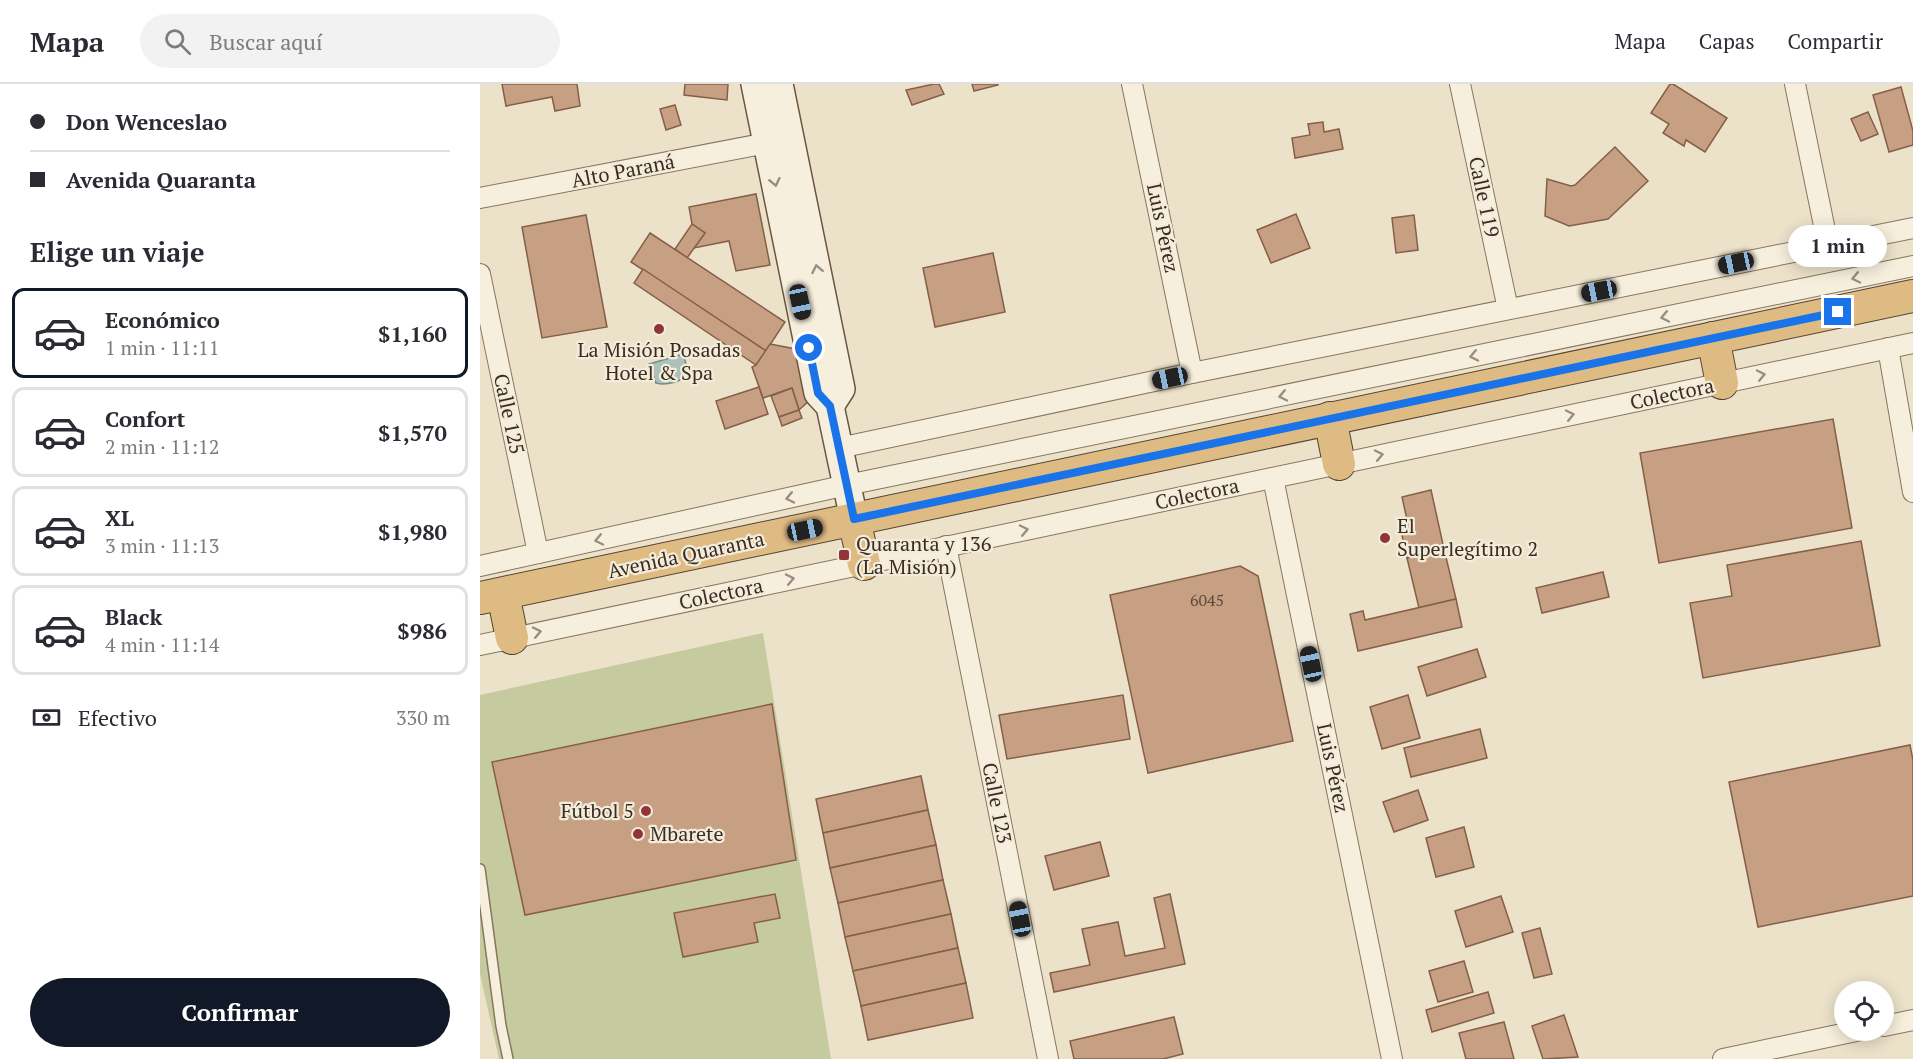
<!DOCTYPE html>
<html lang="es">
<meta charset="utf-8">
<style>
body{margin:0;font-family:"PT Serif",serif;background:#f2f2f3;color:#2b2b33;height:100vh;display:flex;flex-direction:column;font-size:22px;white-space:nowrap}
*{box-sizing:border-box;margin:0}
p{font-size:20px;color:#7c7c81}
.icon{flex:none;width:33px;height:33px;fill:none;stroke:currentColor;stroke-width:2;stroke-linecap:round;stroke-linejoin:round}
.map{position:relative;flex:1;overflow:hidden}
.sheet{display:flex;flex-direction:column;background:#fff;width:480px}
.sheet>*{flex:none}
.guide{display:grid;align-content:center;height:132px;padding:0 30px;background:#fff}
.buttons{position:absolute;left:1354px;top:897px;display:grid;gap:12px}
.buttons a{display:grid;place-items:center;width:60px;height:60px;border-radius:50%;background:#fff;box-shadow:0 3px 15px #0003;font-size:30px}
.end{position:absolute;width:27px;height:27px;margin:-14px;border:8px solid #1a73e8;background:#fff;box-shadow:0 0 0 3px #fff}
.from{border-radius:50%}
.bubble{position:absolute;height:42px;border-radius:21px;background:#fff;box-shadow:0 3px 15px #0003;font-size:20px;font-weight:700;line-height:42px;text-align:center}
.car{position:absolute;width:18px;height:36px;margin:-18px -9px;border-radius:8px;box-shadow:0 0 4px 2px #0007;background:linear-gradient(#222 24%,#8ab4d8 0 40%,#222 0 76%,#8ab4d8 0 86%,#222 0)}
.guide b{display:flex;align-items:center;gap:21px;height:57px;font-size:22px}
.guide b+b{border-top:2px solid #e1e1e2}
.guide i{width:15px;height:15px;background:#2b2b33}
ul{padding:0;list-style:none}
li{display:flex;align-items:center;gap:18px;height:90px;margin:0 12px 9px;padding:0 18px;border:3px solid #e1e1e2;border-radius:12px}
li div{flex:1}
li b{display:block;font-size:22px}
li em{font-style:normal;font-weight:700}
li.current{border-color:#111827}
li>.icon{width:54px;height:54px;stroke-width:1.5}
h2{padding:0 30px;font-size:27px;line-height:72px}
.pay{display:flex;align-items:center;gap:15px;height:66px;padding:0 30px;font-size:22px}
.pay p{margin-inline-start:auto}
.button{display:flex;gap:12px;margin-top:auto;padding:12px 30px}
.button a{flex:1;height:69px;border-radius:36px;background:#111827;color:#fff;font-size:24px;font-weight:700;line-height:69px;text-align:center}
header{display:flex;align-items:center;gap:36px;box-sizing:border-box;height:84px;padding:0 30px;background:#fff;border-bottom:2px solid #e1e1e2}
header strong{font-size:28px}
nav{display:flex;gap:33px;margin-inline-start:auto;font-size:21px}
.search{width:420px;height:54px;background:#f2f2f3;display:flex;align-items:center;gap:15px;box-sizing:border-box;padding:0 21px;border-radius:33px;color:#7c7c81;font-size:22px}
main{display:flex;flex:1;min-height:0}
.map>svg:first-child{display:block}
.green{fill:#c5ca9f}
.water{fill:#abc1ba;stroke:#718f87;stroke-width:1.5}
.building{fill:#c79f83;stroke:#855f47;stroke-width:1.5}
.lines{fill:none;stroke-linecap:round;stroke-linejoin:round}
.service-casing{stroke:#877560;stroke-width:12}
.minor-casing{stroke:#877560;stroke-width:22}
.secondary-casing{stroke:#695643;stroke-width:30}
.trunk-casing{stroke:#564333;stroke-width:34}
.service{stroke:#f7efdd;stroke-width:9}
.minor{stroke:#f7efdd;stroke-width:20}
.secondary{stroke:#f7efdd;stroke-width:27}
.trunk{stroke:#dfbb84;stroke-width:32}
.oneway{stroke:#988e80}
.route{stroke:#1a73e8;stroke-width:8}
.poi-dot{fill:#923436;stroke:#f4ecda;stroke-width:2}
.labels{text-anchor:middle;stroke-width:4.5;stroke-linejoin:round;paint-order:stroke}
.number-label{font-size:16px;fill:#5c4a3a}
.street-label{font-size:20px;fill:#392d22;stroke:#f4ecda}
.poi-label{font-size:20px;fill:#392d22;stroke:#f4ecda;text-anchor:start}
</style>
<header>
<strong>Mapa</strong>
<div class="search"><svg class="icon" aria-label="search" viewBox="0 0 24 24"><circle cx="10" cy="10" r="6"/><path d="M15 15l6 6"/></svg>Buscar aquí</div>
<nav><a>Mapa</a><a>Capas</a><a>Compartir</a></nav>
</header>
<main>
<section class="sheet">
<div class="guide">
<b><i class="from"></i>Don Wenceslao</b>
<b><i></i>Avenida Quaranta</b>
</div>
<h2>Elige un viaje</h2>
<ul>
<li class="current"><svg class="icon" aria-label="car" viewBox="0 0 24 24"><path d="M5 17H2v-5l4-1 3-4h7l3 4 3 1v5h-3M9 17h6M6 11h13"/><circle cx="7" cy="17" r="2"/><circle cx="17" cy="17" r="2"/></svg><div><b>Económico</b><p>1 min · 11:11</p></div><em>$1,160</em></li>
<li><svg class="icon" aria-label="car" viewBox="0 0 24 24"><path d="M5 17H2v-5l4-1 3-4h7l3 4 3 1v5h-3M9 17h6M6 11h13"/><circle cx="7" cy="17" r="2"/><circle cx="17" cy="17" r="2"/></svg><div><b>Confort</b><p>2 min · 11:12</p></div><em>$1,570</em></li>
<li><svg class="icon" aria-label="car" viewBox="0 0 24 24"><path d="M5 17H2v-5l4-1 3-4h7l3 4 3 1v5h-3M9 17h6M6 11h13"/><circle cx="7" cy="17" r="2"/><circle cx="17" cy="17" r="2"/></svg><div><b>XL</b><p>3 min · 11:13</p></div><em>$1,980</em></li>
<li><svg class="icon" aria-label="car" viewBox="0 0 24 24"><path d="M5 17H2v-5l4-1 3-4h7l3 4 3 1v5h-3M9 17h6M6 11h13"/><circle cx="7" cy="17" r="2"/><circle cx="17" cy="17" r="2"/></svg><div><b>Black</b><p>4 min · 11:14</p></div><em>$986</em></li>
</ul>
<div class="pay"><svg class="icon" aria-label="cash" viewBox="0 0 24 24"><path d="M3 7h18v10H3z"/><circle cx="12" cy="12" r="2"/></svg>Efectivo<p>330 m</p></div>
<div class="button"><a>Confirmar</a></div>
</section>
<div class="map">
<svg width="1433" height="975" viewBox="0 0 1433 975">
<rect width="100%" height="100%" fill="#ece2ca"/>
<path class="green" d="M283,549L351,975H19L0,890V611Z"/>
<path class="water" d="M203,268L209,292C199,297 188,302 176,299L169,280L200,271Z"/>
<g class="building">
<path d="M22,0H97L100,22L75,27L72,13L26,22Z"/>
<path d="M205,0H248L247,16L204,11Z"/>
<path d="M454,0H459L464,10L432,21L426,6Z"/>
<path d="M492,0H518V1L494,7Z"/>
<path d="M1190,0H1193L1247,34L1225,68L1206,56L1204,62L1183,49L1189,40L1171,29Z"/>
<path d="M1421,3L1433,47V61L1409,68L1393,11Z"/>
<path d="M195,21L201,41L186,46L180,25Z"/>
<path d="M1388,28L1398,50L1381,57L1371,35Z"/>
<path d="M843,38L844,48L859,45L863,65L815,74L812,54L830,51L828,40Z"/>
<path d="M1135,63L1168,97L1128,135L1089,142L1065,132L1067,95L1091,102L1095,101Z"/>
<path d="M276,110L290,181L256,187L249,157L214,164L225,149L212,140L209,123Z"/>
<path d="M816,130L830,164L791,179L777,146Z"/>
<path d="M106,131L127,243L62,254L42,143Z"/>
<path d="M934,131L938,166L916,169L912,134Z"/>
<path d="M212,140L225,149L207,174L195,165Z"/>
<path d="M170,149L305,238L286,267L151,178Z"/>
<path d="M513,169L525,228L455,243L443,184Z"/>
<path d="M163,185L286,267L276,281L154,199Z"/>
<path d="M290,260L321,266L332,314L319,326L312,304L283,314L272,283L276,281Z"/>
<path d="M279,303L288,330L245,345L236,317Z"/>
<path d="M312,304L319,326L299,333L291,312Z"/>
<path d="M319,326L322,334L302,342L299,333Z"/>
<path d="M1353,335L1372,444L1179,479L1160,369Z"/>
<path d="M951,406L964,465L927,474L920,442L928,440L922,413Z"/>
<path d="M1381,457L1400,562L1223,594L1210,519L1252,512L1247,481Z"/>
<path d="M964,465L976,515L939,524L927,474Z"/>
<path d="M760,482L778,492L813,657L668,689L630,511Z"/>
<path d="M1123,488L1129,513L1062,529L1056,504Z"/>
<path d="M976,515L982,543L878,567L870,530L883,527L885,536Z"/>
<path d="M997,565L1006,593L947,612L938,583Z"/>
<path d="M643,611L650,655L527,675L519,631Z"/>
<path d="M928,611L940,654L902,665L890,623Z"/>
<path d="M292,620L316,776L45,831L12,678Z"/>
<path d="M1000,645L1007,674L931,693L924,664Z"/>
<path d="M1430,661L1433,676V812L1278,843L1249,698Z"/>
<path d="M441,692L448,726L343,749L336,715Z"/>
<path d="M938,706L948,736L914,748L903,718Z"/>
<path d="M448,726L456,761L350,784L343,749Z"/>
<path d="M984,743L994,783L956,793L946,754Z"/>
<path d="M620,758L629,792L574,806L565,772Z"/>
<path d="M456,761L463,796L358,819L350,784Z"/>
<path d="M463,796L471,830L365,853L358,819Z"/>
<path d="M295,810L300,834L274,839L278,858L203,873L194,829Z"/>
<path d="M690,810L705,880L574,908L570,889L610,881L602,845L638,838L645,872L685,864L674,814Z"/>
<path d="M1021,812L1033,848L986,863L975,827Z"/>
<path d="M471,830L478,864L373,887L365,853Z"/>
<path d="M1060,844L1072,890L1054,894L1042,849Z"/>
<path d="M478,864L486,899L381,922L373,887Z"/>
<path d="M984,877L993,908L958,918L949,887Z"/>
<path d="M486,899L493,934L388,956L381,922Z"/>
<path d="M1008,908L1014,929L952,948L946,926Z"/>
<path d="M1084,931L1098,973L1063,975L1052,942Z"/>
<path d="M694,933L703,970L683,975H594L590,957Z"/>
<path d="M1024,938L1034,975H986L979,949Z"/>
</g>
<g class="lines">
<g class="service-casing">
<path id="service" d="M0,785L21,942L28,975"/>
</g>
<g class="minor-casing">
<g id="minor">
<path d="M652,0L712,289"/>
<path d="M980,0L1028,225"/>
<path d="M1315,0L1348,161"/>
<path d="M0,114L287,59"/>
<path d="M0,190L58,469"/>
<path d="M1408,264L1433,408"/>
<path d="M359,364L712,289L1433,144"/>
<path d="M793,394L912,975"/>
<path d="M466,462L568,975"/>
<path d="M0,482L367,401L1433,182"/>
<path d="M0,561L1433,259"/>
<path d="M1404,942L1433,936"/>
<path d="M1243,975L1381,946"/>
</g>
</g>
<g class="secondary-casing">
<g id="secondary">
<path d="M275,0L338,309L350,322L374,435"/>
<path d="M299,0L361,305L350,322"/>
</g>
</g>
<g class="trunk-casing">
<g id="trunk">
<path d="M1233,254L1242,299"/>
<path d="M850,334L859,380"/>
<path d="M374,435L384,480"/>
<path d="M23,510L32,554"/>
<path d="M0,514L1433,212"/>
</g>
</g>
<use href="#service" class="service"/>
<use href="#minor" class="minor"/>
<use href="#secondary" class="secondary"/>
<use href="#trunk" class="trunk"/>
</g>
<defs><path id="oneway-chevron" d="M-2-3.5L2.5 0L-2 3.5" fill="none" stroke-width="1.6" stroke-linecap="round" stroke-linejoin="round" transform="scale(1.5)"/></defs>
<g class="oneway">
<use href="#oneway-chevron" transform="translate(295 98) rotate(78)"/>
<use href="#oneway-chevron" transform="translate(337 185) rotate(-101)"/>
<use href="#oneway-chevron" transform="translate(1376 194) rotate(168)"/>
<use href="#oneway-chevron" transform="translate(1185 233) rotate(168)"/>
<use href="#oneway-chevron" transform="translate(994 272) rotate(168)"/>
<use href="#oneway-chevron" transform="translate(1281 291) rotate(-12)"/>
<use href="#oneway-chevron" transform="translate(803 312) rotate(168)"/>
<use href="#oneway-chevron" transform="translate(1090 331) rotate(-12)"/>
<use href="#oneway-chevron" transform="translate(899 371) rotate(-12)"/>
<use href="#oneway-chevron" transform="translate(310 414) rotate(168)"/>
<use href="#oneway-chevron" transform="translate(544 446) rotate(-12)"/>
<use href="#oneway-chevron" transform="translate(119 456) rotate(168)"/>
<use href="#oneway-chevron" transform="translate(310 495) rotate(-12)"/>
<use href="#oneway-chevron" transform="translate(57 548) rotate(-12)"/>
</g>
<g class="lines">
<path class="route" d="M329,264L338,309L350,322L374,435L1358,228"/>
</g>
<g class="poi-dot">
<circle cx="179" cy="245" r="6"/>
<circle cx="905" cy="454" r="6"/>
<rect x="358" y="465" width="12" height="12" rx="3"/>
<circle cx="166" cy="727" r="6"/>
<circle cx="158" cy="750" r="6"/>
</g>
<g class="labels">
<g class="number-label">
<text x="727" y="522">6045</text>
</g>
<g class="street-label">
<text transform="translate(143 87) rotate(-11)" y="7">Alto Paraná</text>
<text transform="translate(1004 113) rotate(78)" y="7">Calle 119</text>
<text transform="translate(683 144) rotate(78)" y="7">Luis Pérez</text>
<text transform="translate(1192 310) rotate(-12)" y="7">Colectora</text>
<text transform="translate(29 330) rotate(78)" y="7">Calle 125</text>
<text transform="translate(717 410) rotate(-12)" y="7">Colectora</text>
<text transform="translate(206 471) rotate(-12)" y="7">Avenida Quaranta</text>
<text transform="translate(241 510) rotate(-12)" y="7">Colectora</text>
<text transform="translate(853 684) rotate(78)" y="7">Luis Pérez</text>
<text transform="translate(517 719) rotate(79)" y="7">Calle 123</text>
</g>
<g class="poi-label">
<text x="179" y="273" text-anchor="middle">La Misión Posadas<tspan x="179" dy="23">Hotel &amp; Spa</tspan></text>
<text x="917" y="449">El<tspan x="917" dy="23">Superlegítimo 2</tspan></text>
<text x="376" y="467">Quaranta y 136<tspan x="376" dy="23">(La Misión)</tspan></text>
<text x="154" y="734" text-anchor="end">Fútbol 5</text>
<text x="170" y="757">Mbarete</text>
</g>
</g>
</svg>
<div class="buttons">
<a><svg class="icon" aria-label="locate" viewBox="0 0 24 24"><circle cx="12" cy="12" r="6"/><path d="M12 2v4M12 18v4M2 12h4M18 12h4"/></svg></a>
</div>
<i class="end from" style="left:329px;top:264px"></i>
<i class="end" style="left:1358px;top:228px"></i>
<div class="bubble" style="left:1308px;top:141px;width:99px">1 min</div>
<i class="car" style="left:1256px;top:179px;rotate:258deg"></i>
<i class="car" style="left:1119px;top:207px;rotate:259deg"></i>
<i class="car" style="left:320px;top:218px;rotate:168deg"></i>
<i class="car" style="left:690px;top:294px;rotate:258deg"></i>
<i class="car" style="left:325px;top:446px;rotate:78deg"></i>
<i class="car" style="left:831px;top:580px;rotate:348deg"></i>
<i class="car" style="left:540px;top:835px;rotate:349deg"></i>
</div>
</main>
